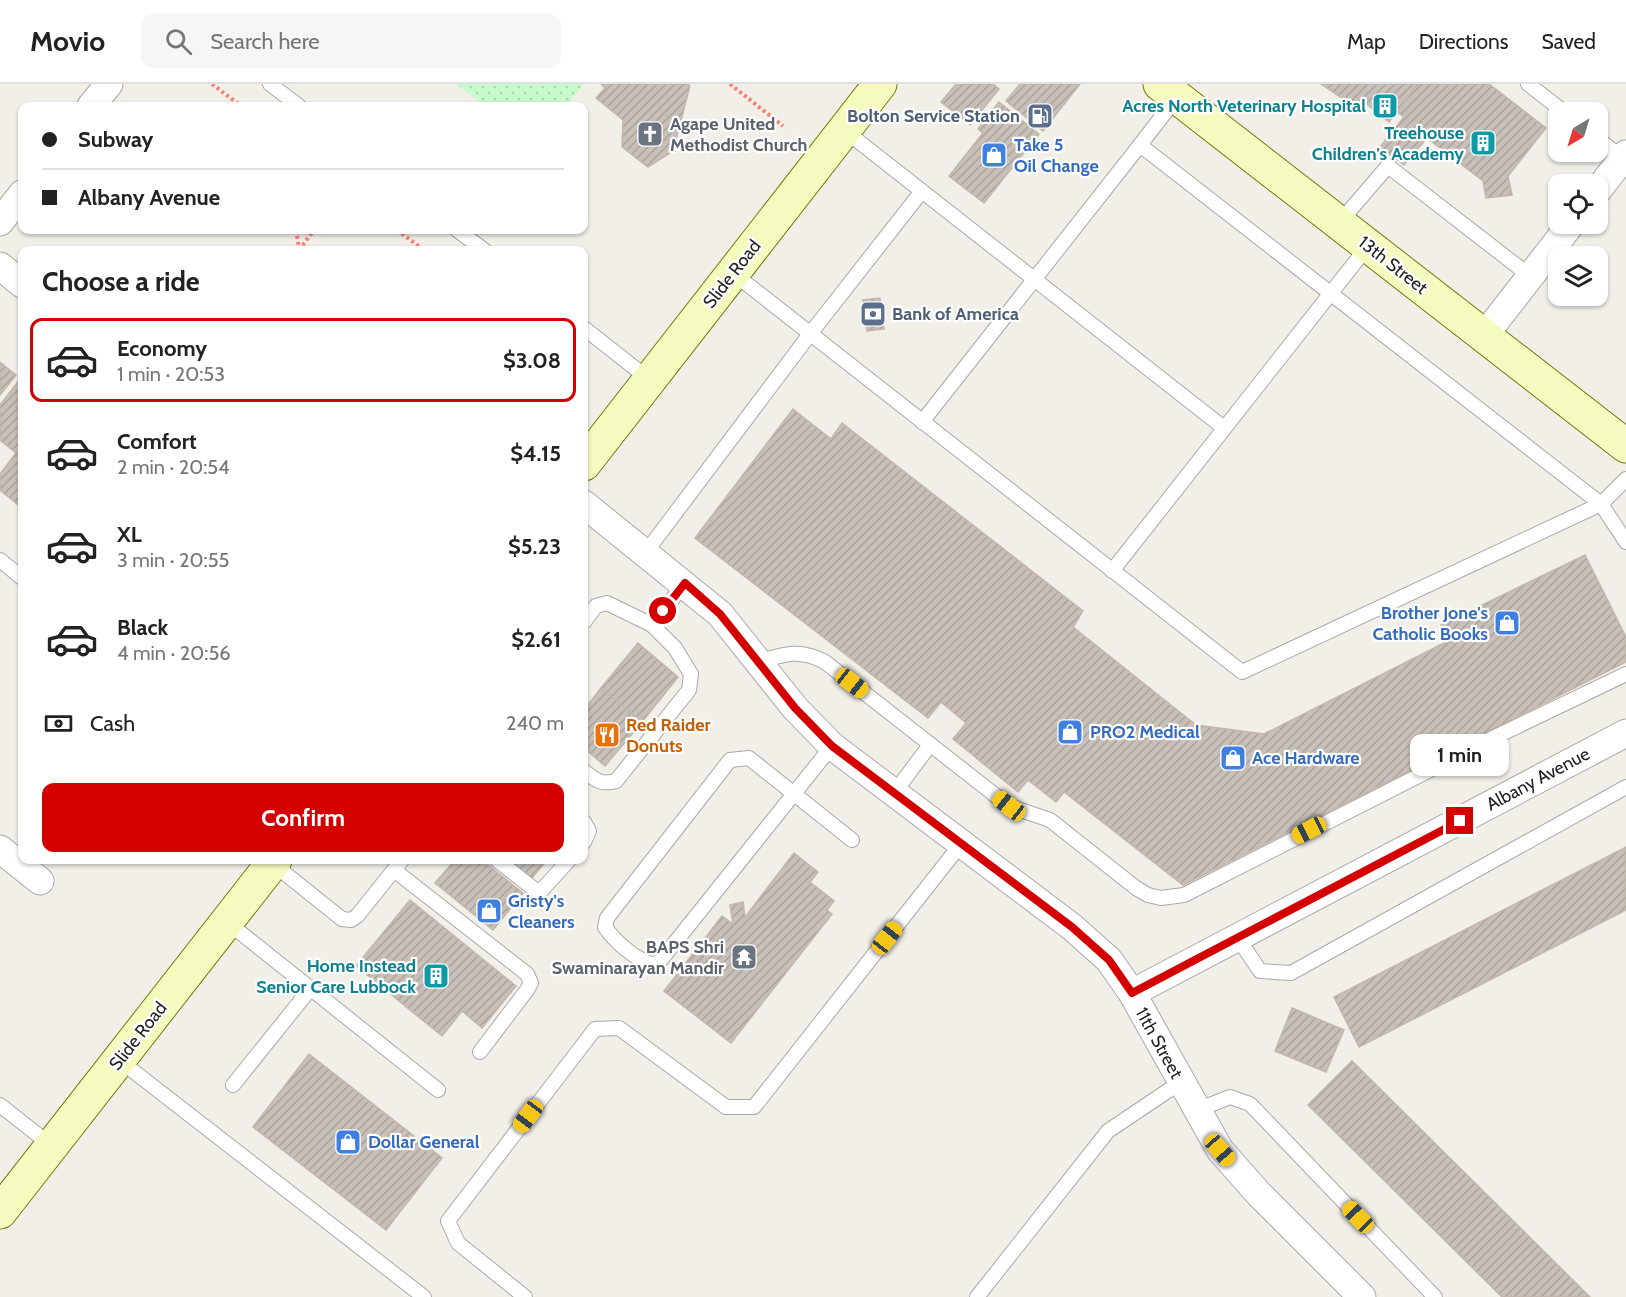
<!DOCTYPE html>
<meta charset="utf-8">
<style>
body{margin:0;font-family:Cabin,sans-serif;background:#f6f6f6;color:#222;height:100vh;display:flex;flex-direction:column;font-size:22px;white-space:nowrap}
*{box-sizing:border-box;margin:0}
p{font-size:20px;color:#767676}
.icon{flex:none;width:33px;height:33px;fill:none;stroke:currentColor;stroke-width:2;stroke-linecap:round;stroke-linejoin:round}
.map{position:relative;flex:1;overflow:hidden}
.panel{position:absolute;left:18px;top:162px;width:570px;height:618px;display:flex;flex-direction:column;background:#fff;border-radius:12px;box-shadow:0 2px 4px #0004}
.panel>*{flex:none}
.hud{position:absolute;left:18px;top:18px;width:570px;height:132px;border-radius:12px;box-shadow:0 2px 4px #0004;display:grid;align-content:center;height:132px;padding:0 24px;background:#fff}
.needle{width:39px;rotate:218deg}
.controls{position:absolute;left:1548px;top:18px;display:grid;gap:12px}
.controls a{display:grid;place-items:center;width:60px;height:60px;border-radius:12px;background:#fff;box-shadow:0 2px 4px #0004;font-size:30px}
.end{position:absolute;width:27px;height:27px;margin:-14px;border:8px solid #d40000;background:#fff;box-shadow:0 0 0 3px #fff}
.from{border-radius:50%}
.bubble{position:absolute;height:42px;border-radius:12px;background:#fff;box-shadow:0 2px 4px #0004;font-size:20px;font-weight:700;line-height:42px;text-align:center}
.car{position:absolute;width:18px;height:36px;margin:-18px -9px;border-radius:8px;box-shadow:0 0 4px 2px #0007;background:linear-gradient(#f5c518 24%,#345 0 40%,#f5c518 0 76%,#345 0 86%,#f5c518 0)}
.hud b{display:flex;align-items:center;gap:21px;height:57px;font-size:22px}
.hud b+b{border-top:2px solid #e0e0e0}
.hud i{width:15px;height:15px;background:#222}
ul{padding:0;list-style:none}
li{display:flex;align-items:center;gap:18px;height:84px;margin:0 12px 9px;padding:0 12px;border:3px solid transparent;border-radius:12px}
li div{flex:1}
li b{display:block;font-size:22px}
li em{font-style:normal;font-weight:700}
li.current{border-color:#d40000}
li>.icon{width:54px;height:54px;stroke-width:1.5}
h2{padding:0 24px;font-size:27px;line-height:72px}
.pay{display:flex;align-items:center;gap:15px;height:66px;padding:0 24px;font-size:22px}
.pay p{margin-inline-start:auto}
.primary-button{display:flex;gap:12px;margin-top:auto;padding:12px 24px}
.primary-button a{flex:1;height:69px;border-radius:12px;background:#d40000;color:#fff;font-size:24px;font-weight:700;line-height:69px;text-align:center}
header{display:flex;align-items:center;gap:36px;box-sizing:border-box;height:84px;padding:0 30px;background:#fff;border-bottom:2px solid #e0e0e0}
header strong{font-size:28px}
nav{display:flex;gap:33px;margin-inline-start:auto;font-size:21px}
.search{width:420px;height:54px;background:#f6f6f6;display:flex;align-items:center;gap:15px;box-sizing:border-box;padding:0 21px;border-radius:12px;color:#767676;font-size:22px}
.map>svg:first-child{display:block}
.park{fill:url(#park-dots)}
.building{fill:url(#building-hatch);stroke:#c4b6ab;stroke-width:1.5}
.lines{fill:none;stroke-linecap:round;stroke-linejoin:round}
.lane-casing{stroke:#a9a9a9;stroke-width:16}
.street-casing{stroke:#a9a9a9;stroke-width:29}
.secondary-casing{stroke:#707d05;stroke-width:35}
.path{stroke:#fa8072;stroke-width:4;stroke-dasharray:3 3;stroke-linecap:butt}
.lane{stroke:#fff;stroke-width:14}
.street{stroke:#fff;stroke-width:27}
.secondary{stroke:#f7fabf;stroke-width:33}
.route{stroke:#d40000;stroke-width:8}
.labels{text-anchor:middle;stroke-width:4.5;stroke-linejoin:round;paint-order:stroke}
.culture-label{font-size:18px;font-weight:bold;fill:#0d838f;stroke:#fff;text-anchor:end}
.service-label{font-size:18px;font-weight:bold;fill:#4e5e75;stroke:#fff;text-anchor:end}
.worship-label{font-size:18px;font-weight:bold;fill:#5b616d;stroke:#fff;text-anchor:start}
.shop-label{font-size:18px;font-weight:bold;fill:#366cbe;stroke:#fff;text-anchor:start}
.street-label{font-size:18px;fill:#222;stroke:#fff}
.food-label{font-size:18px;font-weight:bold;fill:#c56008;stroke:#fff;text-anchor:start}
</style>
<header>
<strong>Movio</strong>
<div class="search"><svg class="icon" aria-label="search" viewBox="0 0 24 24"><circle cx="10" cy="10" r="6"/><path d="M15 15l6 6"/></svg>Search here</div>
<nav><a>Map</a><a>Directions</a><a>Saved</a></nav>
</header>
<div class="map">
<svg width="1626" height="1213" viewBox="0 0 1626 1213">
<defs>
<pattern id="park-dots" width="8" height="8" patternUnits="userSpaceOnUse" patternTransform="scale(1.5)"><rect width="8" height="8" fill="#c8facc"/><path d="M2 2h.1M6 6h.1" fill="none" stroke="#acd6af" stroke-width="1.8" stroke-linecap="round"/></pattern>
<pattern id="building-hatch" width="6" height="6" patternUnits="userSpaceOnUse" patternTransform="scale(1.5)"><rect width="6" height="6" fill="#c7bfb8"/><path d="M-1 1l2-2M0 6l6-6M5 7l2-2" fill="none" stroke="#aba49e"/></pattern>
</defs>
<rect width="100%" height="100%" fill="#f2efe9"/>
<path class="park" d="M456,0H584L566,22H485Z"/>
<g class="building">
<path d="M601,0H688L690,2L673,67L648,83L622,63L623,36L596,14L605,4Z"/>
<path d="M956,0H993L999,5L970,41L941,18Z"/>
<path d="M1020,0H1080L1043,47L1006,17Z"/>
<path d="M1321,0H1418L1389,38L1364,18L1358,25Z"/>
<path d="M1418,0H1489L1546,44L1508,92L1512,111L1486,114L1483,97L1427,54L1404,81L1380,63L1404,33L1397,28Z"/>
<path d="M999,18L1039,50L984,119L949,92L983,49L978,45Z"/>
<path d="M880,214L884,245L867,247L863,216Z"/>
<path d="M0,278L16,291L0,311Z"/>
<path d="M21,294L22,295V424L0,406V390L16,369L0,356V321Z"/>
<path d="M793,325L831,355L842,339L1083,527L1073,543L1196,641L1264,650L1448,557L1441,541L1585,471L1626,553V578L1183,801L1064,708L1056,718L1028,696L1018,708L953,655L966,639L941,618L928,634L695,454Z"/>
<path d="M638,559L678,593L642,638L601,604Z"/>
<path d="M601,604L642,638L605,682L584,664V626Z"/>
<path d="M1626,763V826L1359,963L1334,913Z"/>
<path d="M794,769L818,788L810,798L834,817L827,826L832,830L731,959L664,907L722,832L733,840L730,821L743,818L745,833Z"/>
<path d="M455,776H482L523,809L493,846L435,799Z"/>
<path d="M507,776H547L531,795Z"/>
<path d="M410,816L516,902L482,944L462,927L442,952L356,882Z"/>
<path d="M1292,924L1344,946L1326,988L1275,967Z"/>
<path d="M309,970L442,1074L386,1146L253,1043Z"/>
<path d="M1352,977L1590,1213H1502L1308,1021Z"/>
</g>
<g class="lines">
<g class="lane-casing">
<g id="lane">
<path d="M270,0L299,22"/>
<path d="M1528,0L1564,28"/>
<path d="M844,46L1224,344"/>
<path d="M1598,55L1626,77"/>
<path d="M1140,61L1177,13"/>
<path d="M1339,139L1388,82L1530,192"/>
<path d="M457,146L484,166"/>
<path d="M733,189L1242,588L1601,420L1626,395"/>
<path d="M584,244L650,296"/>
<path d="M922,338L1140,61L1601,420L1626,458"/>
<path d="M646,468L810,250L922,107"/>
<path d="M0,476L22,494"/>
<path d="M1112,487L1368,162"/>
<path d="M584,538L596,522L607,519L652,541L685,499"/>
<path d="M759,578C785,569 801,565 825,578L1009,722L1050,736L1136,804L1148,811L1161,814L1184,811L1493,654L1626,590"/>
<path d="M832,662L661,876L654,881C636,876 615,858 605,843L607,834L730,676L749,674L852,756"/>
<path d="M584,687C595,696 601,701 616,697L689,606L691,590L675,564L652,541"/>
<path d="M894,709L930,661"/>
<path d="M584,738L589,747L584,758"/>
<path d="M497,776L534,805L541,807L569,776"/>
<path d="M272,779L342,835L351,836L357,832L402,776"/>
<path d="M394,786L527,890L531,899L527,906L480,968"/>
<path d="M227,838L438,1006"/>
<path d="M1237,853L1260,887L1291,889L1626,703"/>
<path d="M119,976L424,1213"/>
<path d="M233,1001L311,904"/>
<path d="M0,1021L52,1062"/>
<path d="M1197,1026L1230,1013L1250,1020L1435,1213"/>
<path d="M525,1213L458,1159L448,1137L595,945L619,944L726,1023H754L961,760"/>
<path d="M977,1213L1108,1047L1181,998"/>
</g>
</g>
<g class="street-casing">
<g id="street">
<path d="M91,22L109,0"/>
<path d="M1598,106L1626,70"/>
<path d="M0,138L22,110"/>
<path d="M0,182L22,200"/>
<path d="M1484,252L1571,140"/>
<path d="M584,420L720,530L795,624L832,662L1072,843L1109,876L1132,909L1220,1066L1258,1109L1362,1213"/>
<path d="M0,765L40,797"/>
<path d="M1132,909L1626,649"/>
</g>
</g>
<g class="secondary-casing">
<g id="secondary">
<path d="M1160,0L1626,362"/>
<path d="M584,380L880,0"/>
<path d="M0,1128L275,776"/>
</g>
</g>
<g class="path">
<path d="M212,0L241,22"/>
<path d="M730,0L783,42"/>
<path d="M296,146L299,164"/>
<path d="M397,146L424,166"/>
<path d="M299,166L314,146"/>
</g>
<use href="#lane" class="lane"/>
<use href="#street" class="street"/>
<use href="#secondary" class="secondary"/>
</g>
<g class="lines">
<path class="route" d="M663,527L685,499L720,530L795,624L832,662L1072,843L1109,876L1132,909L1460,737"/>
</g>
<defs>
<g id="building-square" transform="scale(1.35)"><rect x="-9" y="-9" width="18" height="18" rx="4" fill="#0f9aa8" stroke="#fff"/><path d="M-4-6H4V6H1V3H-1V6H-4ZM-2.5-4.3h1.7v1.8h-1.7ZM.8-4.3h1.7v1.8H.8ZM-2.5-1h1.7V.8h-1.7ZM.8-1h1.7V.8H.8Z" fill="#fff"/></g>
<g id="fuel-square" transform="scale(1.35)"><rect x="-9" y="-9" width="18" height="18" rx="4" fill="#5c6f8a" stroke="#fff"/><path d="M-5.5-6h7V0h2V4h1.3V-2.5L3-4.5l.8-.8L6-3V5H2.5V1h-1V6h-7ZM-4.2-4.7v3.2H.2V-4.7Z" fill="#fff"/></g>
<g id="church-square" transform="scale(1.35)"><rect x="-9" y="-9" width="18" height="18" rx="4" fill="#6b7280" stroke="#fff"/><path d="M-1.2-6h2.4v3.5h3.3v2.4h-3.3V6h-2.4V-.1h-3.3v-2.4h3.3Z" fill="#fff"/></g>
<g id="shop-square" transform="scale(1.35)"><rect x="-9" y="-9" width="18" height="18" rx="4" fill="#3f7fe0" stroke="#fff"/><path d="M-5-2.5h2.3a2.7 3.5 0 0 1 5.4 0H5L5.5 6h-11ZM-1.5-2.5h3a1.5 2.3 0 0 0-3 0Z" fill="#fff"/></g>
<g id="bank-square" transform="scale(1.35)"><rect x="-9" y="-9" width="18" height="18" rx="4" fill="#5c6f8a" stroke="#fff"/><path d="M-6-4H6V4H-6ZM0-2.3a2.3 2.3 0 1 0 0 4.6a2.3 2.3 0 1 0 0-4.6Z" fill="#fff"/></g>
<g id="restaurant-square" transform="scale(1.35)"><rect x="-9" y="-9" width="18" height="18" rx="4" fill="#e8710a" stroke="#fff"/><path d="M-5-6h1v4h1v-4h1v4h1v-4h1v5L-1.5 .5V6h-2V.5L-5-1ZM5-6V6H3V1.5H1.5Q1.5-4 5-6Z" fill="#fff"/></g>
<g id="temple-square" transform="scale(1.35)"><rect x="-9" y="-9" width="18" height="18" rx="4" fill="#6b7280" stroke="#fff"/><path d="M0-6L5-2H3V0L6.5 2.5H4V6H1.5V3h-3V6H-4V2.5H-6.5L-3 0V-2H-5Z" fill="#fff"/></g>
</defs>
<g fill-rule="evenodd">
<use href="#building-square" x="1385" y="22"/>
<use href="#fuel-square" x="1040" y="32"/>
<use href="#church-square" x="650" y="50"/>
<use href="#building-square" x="1483" y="59"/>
<use href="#shop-square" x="994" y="71"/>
<use href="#bank-square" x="873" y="230"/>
<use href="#shop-square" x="1507" y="539"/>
<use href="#shop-square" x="1070" y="648"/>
<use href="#restaurant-square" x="607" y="651"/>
<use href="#shop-square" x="1233" y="674"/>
<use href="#shop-square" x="489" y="827"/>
<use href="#temple-square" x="744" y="873"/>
<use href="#building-square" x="436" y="892"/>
<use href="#shop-square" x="348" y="1058"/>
</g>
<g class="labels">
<g class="culture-label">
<text x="1366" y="28">Acres North Veterinary Hospital</text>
<text x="1464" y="55">Treehouse<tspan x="1464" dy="21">Children's Academy</tspan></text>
<text x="416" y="888">Home Instead<tspan x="416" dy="21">Senior Care Lubbock</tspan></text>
</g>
<g class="service-label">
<text x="1020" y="38">Bolton Service Station</text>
<text x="892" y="236" text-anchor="start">Bank of America</text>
</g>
<g class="worship-label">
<text x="670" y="46">Agape United<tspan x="670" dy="21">Methodist Church</tspan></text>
<text x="724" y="869" text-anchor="end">BAPS Shri<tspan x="724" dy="21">Swaminarayan Mandir</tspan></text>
</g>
<g class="shop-label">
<text x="1014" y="67">Take 5<tspan x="1014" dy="21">Oil Change</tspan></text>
<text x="1488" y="535" text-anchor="end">Brother Jone's<tspan x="1488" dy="21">Catholic Books</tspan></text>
<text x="1090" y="654">PRO2 Medical</text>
<text x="1252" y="680">Ace Hardware</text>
<text x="508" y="823">Gristy's<tspan x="508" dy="21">Cleaners</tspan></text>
<text x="368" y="1064">Dollar General</text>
</g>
<g class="street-label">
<text transform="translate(1393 181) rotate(38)" y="6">13th Street</text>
<text transform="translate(732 190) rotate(-52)" y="6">Slide Road</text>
<text transform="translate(1538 695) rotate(-28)" y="6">Albany Avenue</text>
<text transform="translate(138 952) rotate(-52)" y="6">Slide Road</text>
<text transform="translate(1159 959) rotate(61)" y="6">11th Street</text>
</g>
<g class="food-label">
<text x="626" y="647">Red Raider<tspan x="626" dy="21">Donuts</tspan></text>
</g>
</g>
</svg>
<div class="controls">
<a><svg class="needle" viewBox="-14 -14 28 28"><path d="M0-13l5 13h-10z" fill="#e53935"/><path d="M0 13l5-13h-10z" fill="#767676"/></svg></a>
<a><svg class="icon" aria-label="locate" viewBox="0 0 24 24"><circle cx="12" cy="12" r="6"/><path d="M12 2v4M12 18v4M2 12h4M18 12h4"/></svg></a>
<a><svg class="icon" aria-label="layers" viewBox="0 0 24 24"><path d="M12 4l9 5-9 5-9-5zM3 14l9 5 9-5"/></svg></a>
</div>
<i class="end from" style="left:663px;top:527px"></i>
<i class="end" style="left:1460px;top:737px"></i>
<div class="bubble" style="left:1410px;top:650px;width:99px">1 min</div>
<i class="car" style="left:852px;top:599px;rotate:128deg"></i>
<i class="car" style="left:1009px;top:722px;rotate:308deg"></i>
<i class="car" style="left:1309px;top:746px;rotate:243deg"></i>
<i class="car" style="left:887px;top:854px;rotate:38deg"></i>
<i class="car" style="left:528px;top:1032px;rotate:217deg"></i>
<i class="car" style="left:1220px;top:1066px;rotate:139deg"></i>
<i class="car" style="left:1358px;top:1133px;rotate:316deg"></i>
<div class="hud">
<b><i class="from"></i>Subway</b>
<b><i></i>Albany Avenue</b>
</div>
<section class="panel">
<h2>Choose a ride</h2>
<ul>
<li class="current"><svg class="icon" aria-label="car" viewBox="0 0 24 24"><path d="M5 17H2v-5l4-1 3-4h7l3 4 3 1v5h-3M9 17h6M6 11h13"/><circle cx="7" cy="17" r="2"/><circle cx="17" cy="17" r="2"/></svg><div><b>Economy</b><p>1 min · 20:53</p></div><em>$3.08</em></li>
<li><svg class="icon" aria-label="car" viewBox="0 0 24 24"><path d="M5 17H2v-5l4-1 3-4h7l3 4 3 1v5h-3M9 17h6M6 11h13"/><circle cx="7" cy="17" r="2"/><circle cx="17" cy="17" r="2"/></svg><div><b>Comfort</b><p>2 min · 20:54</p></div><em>$4.15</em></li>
<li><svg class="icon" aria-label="car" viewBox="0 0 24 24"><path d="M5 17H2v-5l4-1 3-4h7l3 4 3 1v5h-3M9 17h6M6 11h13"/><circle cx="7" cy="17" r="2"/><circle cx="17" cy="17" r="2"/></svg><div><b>XL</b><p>3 min · 20:55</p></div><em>$5.23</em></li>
<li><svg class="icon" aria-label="car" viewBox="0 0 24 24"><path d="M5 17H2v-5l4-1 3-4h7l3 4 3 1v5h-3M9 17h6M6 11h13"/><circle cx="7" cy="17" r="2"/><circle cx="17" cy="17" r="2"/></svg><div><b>Black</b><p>4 min · 20:56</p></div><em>$2.61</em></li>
</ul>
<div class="pay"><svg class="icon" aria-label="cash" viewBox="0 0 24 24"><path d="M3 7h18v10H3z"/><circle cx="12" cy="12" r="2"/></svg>Cash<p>240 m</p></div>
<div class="primary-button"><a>Confirm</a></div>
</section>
</div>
